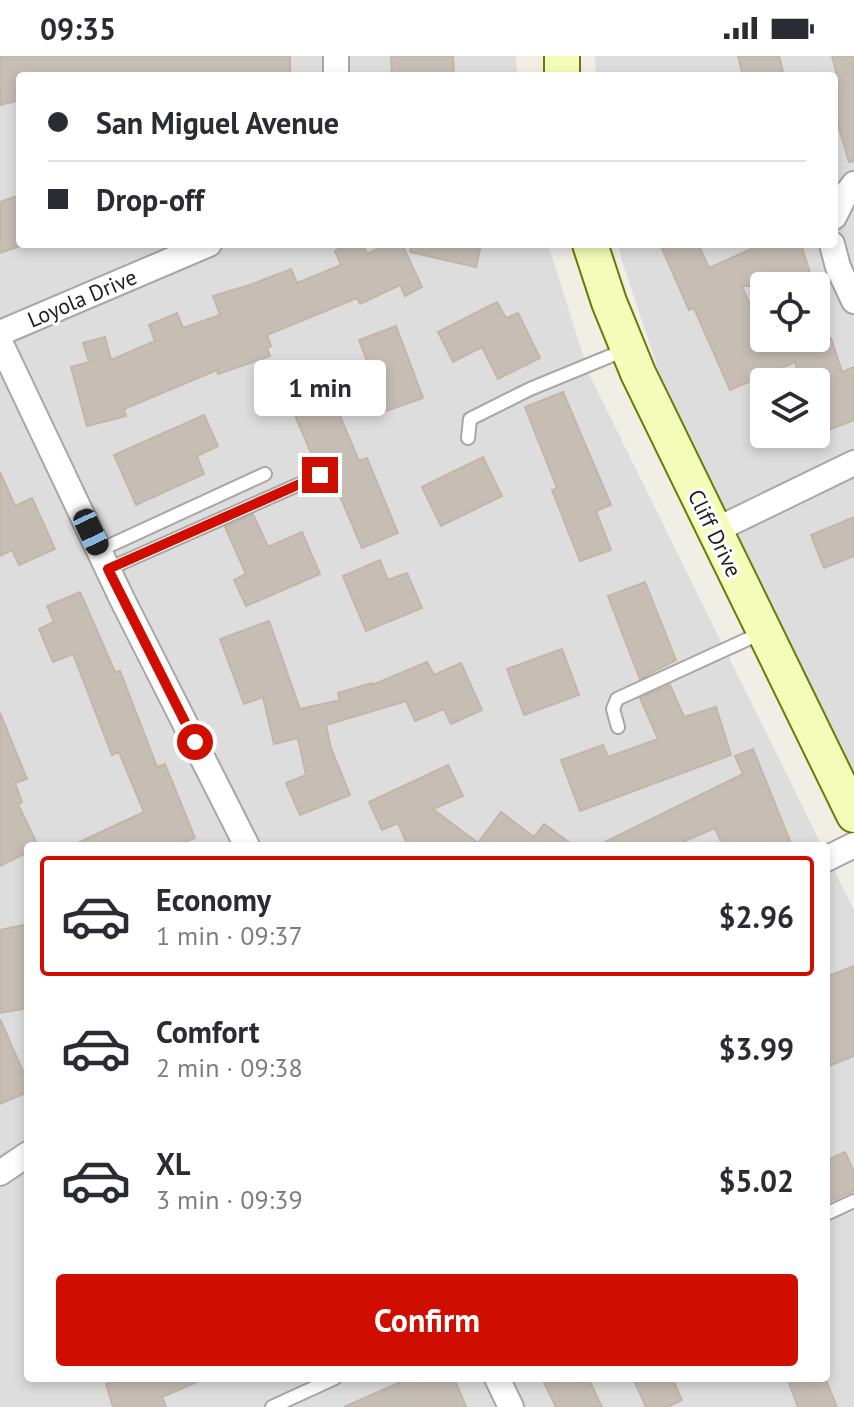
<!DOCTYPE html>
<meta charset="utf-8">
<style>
body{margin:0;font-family:"PT Sans",sans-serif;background:#f7f7f7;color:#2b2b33;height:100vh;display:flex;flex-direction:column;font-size:30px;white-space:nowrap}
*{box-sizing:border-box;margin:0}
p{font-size:26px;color:#7c7c81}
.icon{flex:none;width:44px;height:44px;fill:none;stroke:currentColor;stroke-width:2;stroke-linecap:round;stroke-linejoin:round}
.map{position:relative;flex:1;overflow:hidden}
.drawer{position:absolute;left:24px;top:786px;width:806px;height:540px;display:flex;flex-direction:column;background:#fff;border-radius:8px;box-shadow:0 4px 12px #0003}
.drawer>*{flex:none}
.top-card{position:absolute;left:16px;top:16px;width:822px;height:176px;border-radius:8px;box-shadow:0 4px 12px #0003;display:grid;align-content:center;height:176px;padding:0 32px;background:#fff}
.buttons{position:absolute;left:750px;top:216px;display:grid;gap:16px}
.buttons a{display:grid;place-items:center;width:80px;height:80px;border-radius:8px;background:#fff;box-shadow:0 4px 12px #0003;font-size:40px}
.end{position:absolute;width:36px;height:36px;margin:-18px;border:10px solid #cf0e00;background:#fff;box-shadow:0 0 0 4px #fff}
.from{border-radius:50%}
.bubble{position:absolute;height:56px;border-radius:8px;background:#fff;box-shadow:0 4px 12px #0003;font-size:26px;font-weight:600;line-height:56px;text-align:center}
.car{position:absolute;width:24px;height:48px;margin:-24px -12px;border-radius:10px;box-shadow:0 0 6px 2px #0007;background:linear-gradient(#222 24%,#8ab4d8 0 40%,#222 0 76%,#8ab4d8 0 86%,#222 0)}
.top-card b{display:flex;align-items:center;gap:28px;height:76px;font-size:30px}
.top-card b+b{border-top:2px solid #e1e1e2}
.top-card i{width:20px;height:20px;background:#2b2b33}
ul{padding:14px 0 0;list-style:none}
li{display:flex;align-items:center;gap:24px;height:120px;margin:0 16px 12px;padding:0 16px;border:4px solid transparent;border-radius:8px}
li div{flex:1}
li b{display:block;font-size:30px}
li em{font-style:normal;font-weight:600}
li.current{border-color:#cf0e00}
li>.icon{width:72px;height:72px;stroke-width:1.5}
.cta{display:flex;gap:16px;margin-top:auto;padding:16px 32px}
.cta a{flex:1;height:92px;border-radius:8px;background:#cf0e00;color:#fff;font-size:32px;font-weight:600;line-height:92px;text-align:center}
.status{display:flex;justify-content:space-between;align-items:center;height:56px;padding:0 40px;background:#fff;direction:ltr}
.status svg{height:22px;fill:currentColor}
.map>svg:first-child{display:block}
.residential{fill:#dedddd;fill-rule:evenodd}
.building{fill:#c6beb5;stroke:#c3b5a7;stroke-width:2}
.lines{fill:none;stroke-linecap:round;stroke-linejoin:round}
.service-casing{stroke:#a7a7a7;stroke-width:16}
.minor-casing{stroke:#a7a7a7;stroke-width:28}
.secondary-casing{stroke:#677d01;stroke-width:38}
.service{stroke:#fff;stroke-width:12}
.minor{stroke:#fff;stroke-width:24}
.secondary{stroke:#f4fcb9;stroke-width:34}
.route{stroke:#cf0e00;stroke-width:10}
.labels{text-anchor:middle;stroke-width:6;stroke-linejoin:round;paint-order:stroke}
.street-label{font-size:22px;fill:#202020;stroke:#fff}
</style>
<div class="status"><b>09:35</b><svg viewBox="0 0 49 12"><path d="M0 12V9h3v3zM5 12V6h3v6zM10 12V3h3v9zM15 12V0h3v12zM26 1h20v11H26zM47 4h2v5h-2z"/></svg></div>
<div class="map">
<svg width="854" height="1351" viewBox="0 0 854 1351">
<rect width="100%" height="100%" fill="#f1eee6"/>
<g class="residential">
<path d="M0,0H516L517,20H20V188H548L589,318L822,790H28V1322H826V798L854,854V1351H0Z"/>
<path d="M595,0H854V734L666,337L622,205L618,188H834V20H596ZM764,230H816V282H764ZM764,326H816V378H764Z"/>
</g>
<g class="building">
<path d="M0,0H290V20H20V44L0,49Z"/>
<path d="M391,0H453L454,20H392Z"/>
<path d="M738,0H779L783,16L764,20H743Z"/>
<path d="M832,0H854V105L849,106L834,55L836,15Z"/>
<path d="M20,139V190L0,197V146Z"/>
<path d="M349,188H363L367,198L388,188H402L422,231L405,240L400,229L360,248L357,242L267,279L271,290L267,292L270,300L218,318L217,314L124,353L126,360L87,370L71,311L89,306L83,287L105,281L111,304L155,285L149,269L177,257L183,272L220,259L213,240L250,229L291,213L297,227L341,209L335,195Z"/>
<path d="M411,188H481L476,211L410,196Z"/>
<path d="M660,188H698L709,212L762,188H801L814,230H742L764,282H831L842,316L854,311V364L816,379V313L799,319L795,306L730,334L694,252L689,254Z"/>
<path d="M497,246L506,262L518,257L540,302L498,323L482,291L453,306L438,276Z"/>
<path d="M396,270L423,342L386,355L359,284Z"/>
<path d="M321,315L359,405L367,402L398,477L362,492L325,405L316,409L283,331Z"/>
<path d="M563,336L611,449L596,455L611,494L580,505L552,434L557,432L525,351Z"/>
<path d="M204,359L218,390L197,400L204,418L136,449L114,399Z"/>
<path d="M483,401L502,440L441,470L422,431Z"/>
<path d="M0,416L15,450L32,442L55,493L19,509L12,494L0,500Z"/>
<path d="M253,458L268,491L302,476L320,518L246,550L234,524L246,518L225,471Z"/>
<path d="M854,461V500L824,512L811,479Z"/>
<path d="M380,504L388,524L407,517L422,552L366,575L343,520Z"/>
<path d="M645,526L676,604L640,623L608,540Z"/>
<path d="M80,536L115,616L120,615L157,711L165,708L195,782L176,790H71L144,756L119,696L112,699L73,598L53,606L39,573L54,566L47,550Z"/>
<path d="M269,565L300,653L340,644L338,637L372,627V629L427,606L434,619L461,607L482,654L451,668L444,653L415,665L406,645L326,669L331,692L350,739L300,759L286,727L306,719L298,682L274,688L263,641L244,648L220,583Z"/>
<path d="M562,593L579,639L524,659L507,613Z"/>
<path d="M670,629L684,661L716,651L731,699L580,755L561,704L603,689L608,701L658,683L640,642Z"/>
<path d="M0,657L27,723L15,727L22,746L18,748L38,790H28V796L0,810Z"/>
<path d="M753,693L792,790H723L715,772L673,790H597L743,718L735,700Z"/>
<path d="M448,709L463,740L433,753L478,787L501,756L534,781L544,768L574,790H408L398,767L382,774L369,746Z"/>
<path d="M28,868V952L0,957V874Z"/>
<path d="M854,910V1000L826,1011V921Z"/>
<path d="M0,963L28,1027V1036L0,1048Z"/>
<path d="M845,1096L854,1116V1135L826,1147V1105Z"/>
<path d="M124,1322H206L162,1341L166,1351H113L106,1328Z"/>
<path d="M410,1322H454L466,1351H344Z"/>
<path d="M542,1322H588L602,1351H556Z"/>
<path d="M633,1322H672L682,1344L667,1351H646Z"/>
<path d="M787,1322H825L837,1351H798Z"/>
</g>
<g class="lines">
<g class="service-casing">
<g id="service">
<path d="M468,382L470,363L530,333L625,294"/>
<path d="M100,494L265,418"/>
<path d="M108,513L320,419"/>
<path d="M618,671L613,653L617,643L761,577"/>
<path d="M826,1158L854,1145"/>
<path d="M272,1351L335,1322"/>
</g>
</g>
<g class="minor-casing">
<g id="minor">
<path d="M336,20V0"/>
<path d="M834,161L844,141L854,128"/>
<path d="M832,188L838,211L854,245"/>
<path d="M0,277L209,188"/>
<path d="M0,286L122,543L247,790"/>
<path d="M714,475L854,407"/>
<path d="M826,803L854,789"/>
<path d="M0,1117L28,1098"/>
<path d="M497,1322L511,1351"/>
</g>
</g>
<g class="secondary-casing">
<g id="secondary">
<path d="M562,0V20"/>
<path d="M590,188L609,246L638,317L854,759"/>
</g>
</g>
<use href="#service" class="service"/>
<use href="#minor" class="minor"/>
<use href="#secondary" class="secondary"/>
</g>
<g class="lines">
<path class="route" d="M195,686L108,513L320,419"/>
</g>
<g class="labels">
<g class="street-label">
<text transform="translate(82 242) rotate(-23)" y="8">Loyola Drive</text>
<text transform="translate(715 477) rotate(64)" y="8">Cliff Drive</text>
</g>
</g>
</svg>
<div class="buttons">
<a><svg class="icon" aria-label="locate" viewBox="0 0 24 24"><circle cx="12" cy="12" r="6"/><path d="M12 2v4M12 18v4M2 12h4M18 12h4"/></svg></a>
<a><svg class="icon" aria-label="layers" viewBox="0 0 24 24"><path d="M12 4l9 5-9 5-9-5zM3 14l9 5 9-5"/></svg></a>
</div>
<i class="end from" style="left:195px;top:686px"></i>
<i class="end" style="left:320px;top:419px"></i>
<div class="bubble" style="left:254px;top:304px;width:132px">1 min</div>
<i class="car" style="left:91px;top:476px;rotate:155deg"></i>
<div class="top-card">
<b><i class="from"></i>San Miguel Avenue</b>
<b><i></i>Drop-off</b>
</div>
<section class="drawer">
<ul>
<li class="current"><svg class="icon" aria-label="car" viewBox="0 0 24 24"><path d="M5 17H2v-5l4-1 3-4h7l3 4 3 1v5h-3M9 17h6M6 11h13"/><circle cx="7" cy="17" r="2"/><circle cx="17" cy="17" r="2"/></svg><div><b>Economy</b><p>1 min · 09:37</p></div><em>$2.96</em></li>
<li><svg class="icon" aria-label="car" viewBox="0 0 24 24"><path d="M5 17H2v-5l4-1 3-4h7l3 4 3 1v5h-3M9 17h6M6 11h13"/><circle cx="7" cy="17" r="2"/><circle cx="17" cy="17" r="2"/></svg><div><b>Comfort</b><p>2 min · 09:38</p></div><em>$3.99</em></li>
<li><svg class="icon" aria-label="car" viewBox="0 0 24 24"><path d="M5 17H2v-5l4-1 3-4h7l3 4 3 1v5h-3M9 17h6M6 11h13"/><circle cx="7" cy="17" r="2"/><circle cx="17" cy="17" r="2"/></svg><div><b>XL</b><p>3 min · 09:39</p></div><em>$5.02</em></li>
</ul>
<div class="cta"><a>Confirm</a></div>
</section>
</div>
